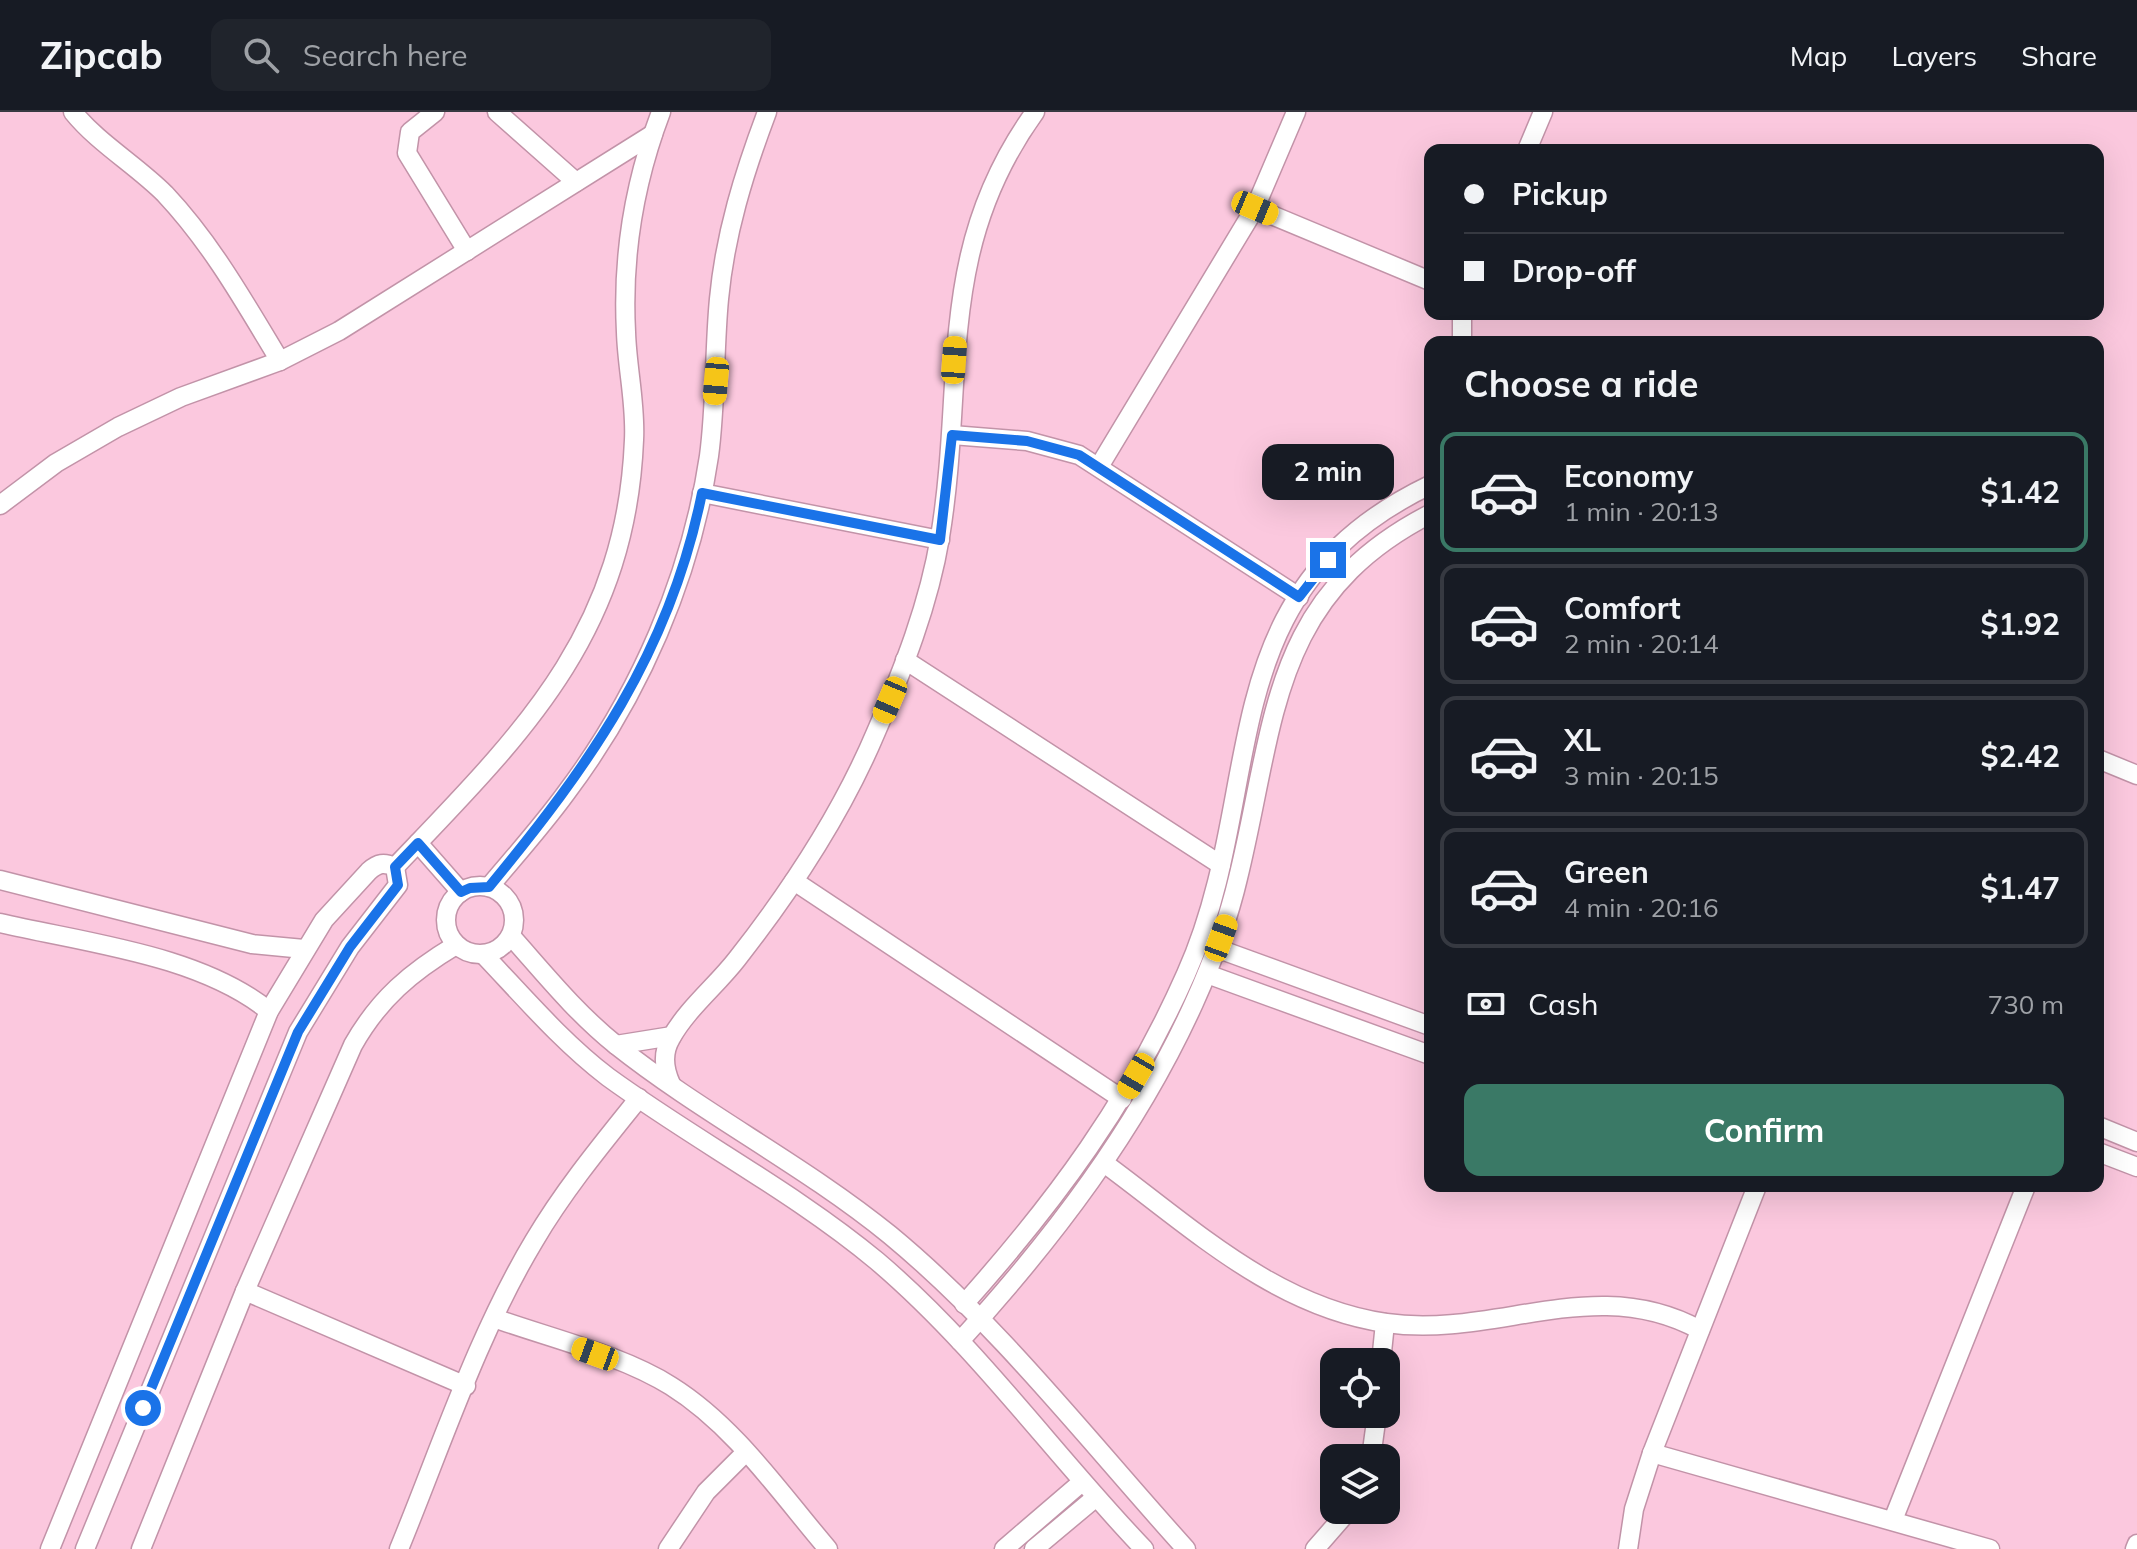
<!DOCTYPE html>
<meta charset="utf-8">
<style>
body{margin:0;font-family:Mulish,sans-serif;background:#20242c;color:#f1f3f6;height:100vh;display:flex;flex-direction:column;font-size:30px;white-space:nowrap}
*{box-sizing:border-box;margin:0}
p{font-size:26px;color:#9ea1a6}
.icon{flex:none;width:44px;height:44px;fill:none;stroke:currentColor;stroke-width:2;stroke-linecap:round;stroke-linejoin:round}
.map{position:relative;flex:1;overflow:hidden}
.side{position:absolute;left:1424px;top:224px;width:680px;height:856px;display:flex;flex-direction:column;background:#171b24;border-radius:16px;box-shadow:0 8px 32px #0002}
.side>*{flex:none}
.banner{position:absolute;left:1424px;top:32px;width:680px;height:176px;border-radius:16px;box-shadow:0 8px 32px #0002;display:grid;align-content:center;height:176px;padding:0 40px;background:#171b24}
.fabs{position:absolute;left:1320px;top:1236px;display:grid;gap:16px}
.fabs a{display:grid;place-items:center;width:80px;height:80px;border-radius:16px;background:#171b24;box-shadow:0 8px 32px #0002;font-size:40px}
.end{position:absolute;width:36px;height:36px;margin:-18px;border:10px solid #1a73e8;background:#fff;box-shadow:0 0 0 4px #fff}
.from{border-radius:50%}
.bubble{position:absolute;height:56px;border-radius:16px;background:#171b24;box-shadow:0 8px 32px #0002;font-size:26px;font-weight:700;line-height:56px;text-align:center}
.car{position:absolute;width:24px;height:48px;margin:-24px -12px;border-radius:10px;box-shadow:0 0 6px 2px #0007;background:linear-gradient(#f5c518 24%,#345 0 40%,#f5c518 0 76%,#345 0 86%,#f5c518 0)}
.banner b{display:flex;align-items:center;gap:28px;height:76px;font-size:30px}
.banner b+b{border-top:2px solid #363941}
.banner i{width:20px;height:20px;background:#f1f3f6}
ul{padding:0;list-style:none}
li{display:flex;align-items:center;gap:24px;height:120px;margin:0 16px 12px;padding:0 24px;border:4px solid #363941;border-radius:16px}
li div{flex:1}
li b{display:block;font-size:30px}
li em{font-style:normal;font-weight:700}
li.active{border-color:#3a7966}
li>.icon{width:72px;height:72px;stroke-width:1.5}
h2{padding:0 40px;font-size:36px;line-height:96px}
.pay{display:flex;align-items:center;gap:20px;height:88px;padding:0 40px;font-size:30px}
.pay p{margin-inline-start:auto}
.action{display:flex;gap:16px;margin-top:auto;padding:16px 40px}
.action a{flex:1;height:92px;border-radius:16px;background:#3a7966;color:#fff;font-size:32px;font-weight:700;line-height:92px;text-align:center}
header{display:flex;align-items:center;gap:48px;box-sizing:border-box;height:112px;padding:0 40px;background:#171b24;border-bottom:2px solid #363941}
header strong{font-size:38px}
nav{display:flex;gap:44px;margin-inline-start:auto;font-size:28px}
.search{width:560px;height:72px;background:#20242c;display:flex;align-items:center;gap:20px;box-sizing:border-box;padding:0 28px;border-radius:16px;color:#9ea1a6;font-size:30px}
.map>svg:first-child{display:block}
.lines{fill:none;stroke-linecap:round;stroke-linejoin:round}
.minor-casing{stroke:#c293a8;stroke-width:21}
.minor{stroke:#fff;stroke-width:18}
.route{stroke:#1a73e8;stroke-width:10}
</style>
<header>
<strong>Zipcab</strong>
<div class="search"><svg class="icon" aria-label="search" viewBox="0 0 24 24"><circle cx="10" cy="10" r="6"/><path d="M15 15l6 6"/></svg>Search here</div>
<nav><a>Map</a><a>Layers</a><a>Share</a></nav>
</header>
<div class="map">
<svg width="2137" height="1437" viewBox="0 0 2137 1437">
<rect width="100%" height="100%" fill="#fbc8de"/>
<g class="lines">
<g class="minor-casing">
<g id="minor">
<path d="M73,0C98,31 136,53 165,82C212,132 245,191 280,249"/>
<path d="M435,0L410,20L407,41L467,139"/>
<path d="M497,0L576,70"/>
<path d="M1527,38L1543,0"/>
<path d="M1255,96L1430,169"/>
<path d="M1462,202V230"/>
<path d="M952,323L1027,329L1079,343L1299,485"/>
<path d="M1100,353L1255,96L1296,0"/>
<path d="M702,381L940,428"/>
<path d="M0,393L56,351L118,315L181,285L280,249L339,219L653,22"/>
<path d="M905,548L1221,753"/>
<path d="M2098,647L2137,663"/>
<path d="M418,731L461,780"/>
<path d="M395,755C520,624 626,523 634,328C636,292 627,256 626,220C622,144 634,71 661,0"/>
<path d="M0,768L252,832L304,837"/>
<path d="M794,769L1122,987"/>
<circle cx="480" cy="808" r="34"/>
<path d="M489,775C515,744 542,714 566,681C639,584 691,465 709,344C716,292 714,240 719,187C725,122 744,61 767,0"/>
<path d="M0,811C86,831 200,843 269,899"/>
<path d="M511,824C544,861 576,901 616,933C703,1002 804,1053 890,1123C999,1213 1091,1332 1186,1437"/>
<path d="M1216,836L1430,914"/>
<path d="M483,842C523,884 562,930 608,965C696,1029 794,1080 877,1149C977,1234 1054,1343 1144,1437"/>
<path d="M1207,862L1430,943"/>
<path d="M616,933L672,924"/>
<path d="M671,972C664,957 662,941 671,926C687,897 717,873 737,847C792,777 841,703 876,620C903,558 929,492 940,425C966,268 934,140 1035,0"/>
<path d="M2098,1014L2137,1030"/>
<path d="M2098,1040L2137,1055"/>
<path d="M1104,1051C1191,1115 1275,1195 1386,1211C1496,1227 1595,1160 1700,1218"/>
<path d="M245,1179L466,1274"/>
<path d="M964,1192C1056,1089 1130,989 1186,862C1269,677 1205,481 1430,373"/>
<path d="M494,1206C550,1226 622,1243 671,1274C735,1314 780,1381 828,1437"/>
<path d="M960,1229C1053,1127 1137,1017 1194,891C1212,851 1228,809 1238,766C1276,612 1269,485 1430,402"/>
<path d="M1381,1250L1385,1211"/>
<path d="M1652,1341L1990,1437"/>
<path d="M1371,1346L1377,1302"/>
<path d="M1893,1408L2026,1074"/>
<path d="M50,1437L269,899L324,808L369,759C378,751 384,750 395,755L398,773L350,835L298,920L85,1437"/>
<path d="M141,1437L245,1179L353,933C379,887 411,860 456,833"/>
<path d="M399,1437C441,1335 477,1224 534,1129C564,1078 602,1032 639,986"/>
<path d="M668,1437L706,1380L745,1341"/>
<path d="M1004,1437L1082,1370"/>
<path d="M1034,1437L1095,1386"/>
<path d="M1315,1437L1349,1398"/>
<path d="M1628,1437L1634,1397L1652,1341L1757,1074"/>
<path d="M2135,1437L2137,1432"/>
</g>
</g>
<use href="#minor" class="minor"/>
</g>
<g class="lines">
<path class="route" d="M143,1296L298,920L350,835L398,773L395,755L418,731L461,780L470,776L489,775C590,653 670,540 702,381L940,428L952,323L1027,329L1079,343L1299,485L1328,448"/>
</g>
</svg>
<div class="fabs">
<a><svg class="icon" aria-label="locate" viewBox="0 0 24 24"><circle cx="12" cy="12" r="6"/><path d="M12 2v4M12 18v4M2 12h4M18 12h4"/></svg></a>
<a><svg class="icon" aria-label="layers" viewBox="0 0 24 24"><path d="M12 4l9 5-9 5-9-5zM3 14l9 5 9-5"/></svg></a>
</div>
<i class="end from" style="left:143px;top:1296px"></i>
<i class="end" style="left:1328px;top:448px"></i>
<div class="bubble" style="left:1262px;top:332px;width:132px">2 min</div>
<i class="car" style="left:1255px;top:96px;rotate:113deg"></i>
<i class="car" style="left:954px;top:248px;rotate:4deg"></i>
<i class="car" style="left:716px;top:269px;rotate:185deg"></i>
<i class="car" style="left:890px;top:588px;rotate:203deg"></i>
<i class="car" style="left:1221px;top:826px;rotate:20deg"></i>
<i class="car" style="left:1136px;top:964px;rotate:210deg"></i>
<i class="car" style="left:595px;top:1242px;rotate:290deg"></i>
<div class="banner">
<b><i class="from"></i>Pickup</b>
<b><i></i>Drop-off</b>
</div>
<section class="side">
<h2>Choose a ride</h2>
<ul>
<li class="active"><svg class="icon" aria-label="car" viewBox="0 0 24 24"><path d="M5 17H2v-5l4-1 3-4h7l3 4 3 1v5h-3M9 17h6M6 11h13"/><circle cx="7" cy="17" r="2"/><circle cx="17" cy="17" r="2"/></svg><div><b>Economy</b><p>1 min · 20:13</p></div><em>$1.42</em></li>
<li><svg class="icon" aria-label="car" viewBox="0 0 24 24"><path d="M5 17H2v-5l4-1 3-4h7l3 4 3 1v5h-3M9 17h6M6 11h13"/><circle cx="7" cy="17" r="2"/><circle cx="17" cy="17" r="2"/></svg><div><b>Comfort</b><p>2 min · 20:14</p></div><em>$1.92</em></li>
<li><svg class="icon" aria-label="car" viewBox="0 0 24 24"><path d="M5 17H2v-5l4-1 3-4h7l3 4 3 1v5h-3M9 17h6M6 11h13"/><circle cx="7" cy="17" r="2"/><circle cx="17" cy="17" r="2"/></svg><div><b>XL</b><p>3 min · 20:15</p></div><em>$2.42</em></li>
<li><svg class="icon" aria-label="car" viewBox="0 0 24 24"><path d="M5 17H2v-5l4-1 3-4h7l3 4 3 1v5h-3M9 17h6M6 11h13"/><circle cx="7" cy="17" r="2"/><circle cx="17" cy="17" r="2"/></svg><div><b>Green</b><p>4 min · 20:16</p></div><em>$1.47</em></li>
</ul>
<div class="pay"><svg class="icon" aria-label="cash" viewBox="0 0 24 24"><path d="M3 7h18v10H3z"/><circle cx="12" cy="12" r="2"/></svg>Cash<p>730 m</p></div>
<div class="action"><a>Confirm</a></div>
</section>
</div>
